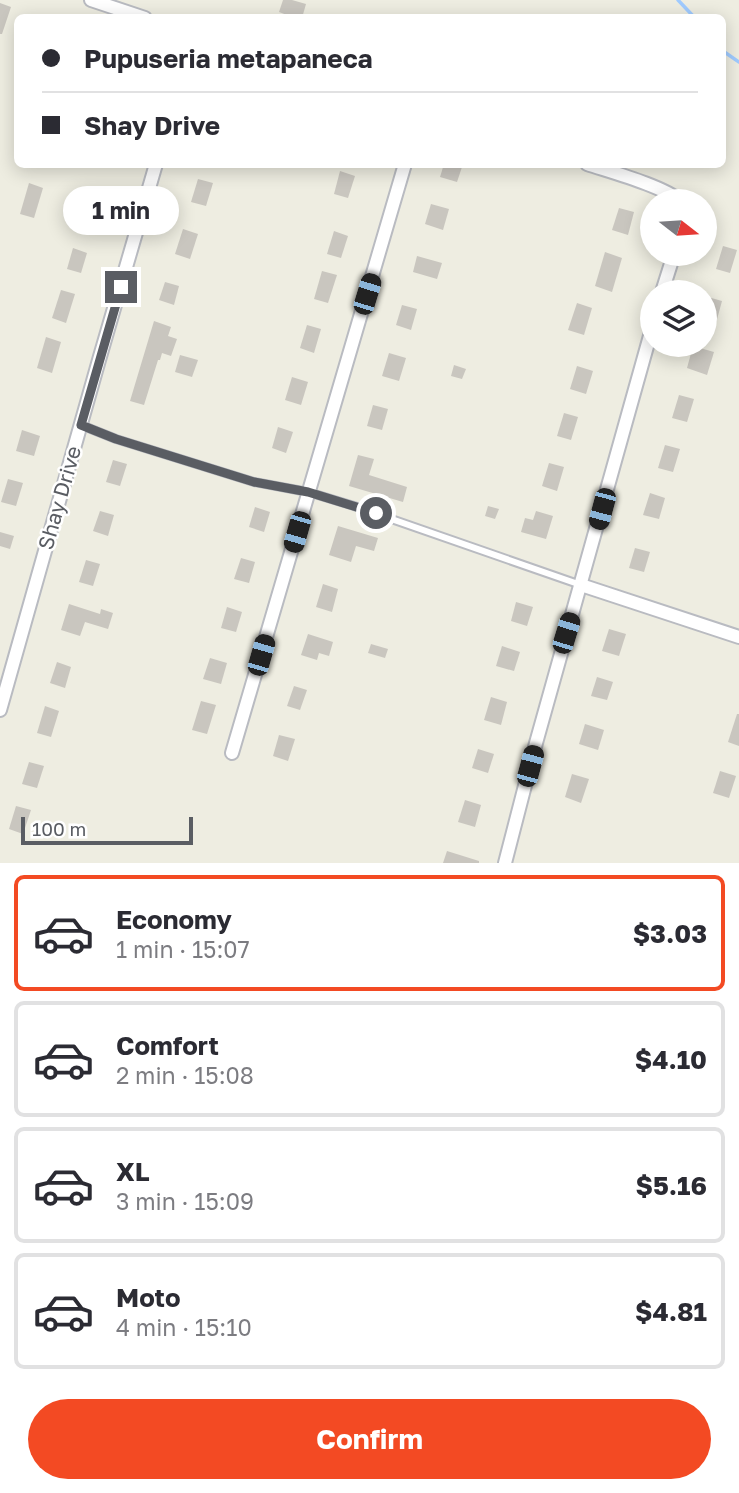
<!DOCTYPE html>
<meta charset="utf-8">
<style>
body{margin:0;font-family:"Golos Text",sans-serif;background:#f7f7f7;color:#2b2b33;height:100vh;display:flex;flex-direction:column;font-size:26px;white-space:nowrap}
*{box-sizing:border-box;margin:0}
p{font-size:23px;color:#7c7c81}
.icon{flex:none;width:38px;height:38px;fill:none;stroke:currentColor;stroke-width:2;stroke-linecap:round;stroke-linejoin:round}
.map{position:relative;height:863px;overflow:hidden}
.sheet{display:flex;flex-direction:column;background:#fff;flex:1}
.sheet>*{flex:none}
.banner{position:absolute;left:14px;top:14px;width:712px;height:154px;border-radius:10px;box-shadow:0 4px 18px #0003;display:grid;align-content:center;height:154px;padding:0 28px;background:#fff}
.needle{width:46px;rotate:107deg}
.controls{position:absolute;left:640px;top:189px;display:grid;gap:14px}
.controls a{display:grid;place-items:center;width:77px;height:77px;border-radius:50%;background:#fff;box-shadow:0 4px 18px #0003;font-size:35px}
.scale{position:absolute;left:21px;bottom:18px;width:172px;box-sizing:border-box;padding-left:7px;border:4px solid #5a5d63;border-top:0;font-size:19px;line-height:24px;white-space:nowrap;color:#5a5d63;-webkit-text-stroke:5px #fff;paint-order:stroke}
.end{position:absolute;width:32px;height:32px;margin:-16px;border:9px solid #5a5d63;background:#fff;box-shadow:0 0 0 4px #fff}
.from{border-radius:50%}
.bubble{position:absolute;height:49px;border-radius:24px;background:#fff;box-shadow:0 4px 18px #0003;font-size:23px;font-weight:700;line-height:49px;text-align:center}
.car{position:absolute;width:21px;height:42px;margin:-21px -10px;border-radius:9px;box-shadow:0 0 5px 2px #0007;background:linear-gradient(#222 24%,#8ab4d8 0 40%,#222 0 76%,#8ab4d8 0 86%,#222 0)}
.banner b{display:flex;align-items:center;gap:24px;height:66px;font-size:26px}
.banner b+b{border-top:2px solid #e1e1e2}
.banner i{width:18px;height:18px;background:#2b2b33}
ul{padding:12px 0 0;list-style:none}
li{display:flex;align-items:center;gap:21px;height:116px;margin:0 14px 10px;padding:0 14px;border:4px solid #e1e1e2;border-radius:10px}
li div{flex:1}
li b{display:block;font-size:26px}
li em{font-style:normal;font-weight:700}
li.on{border-color:#f34a23}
li>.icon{width:63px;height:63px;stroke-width:1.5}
.cta{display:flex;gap:14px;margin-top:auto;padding:14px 28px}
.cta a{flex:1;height:80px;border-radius:42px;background:#f34a23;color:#fff;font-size:28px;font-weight:700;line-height:80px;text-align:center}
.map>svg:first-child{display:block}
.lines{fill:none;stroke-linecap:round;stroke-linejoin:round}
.stream{stroke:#a0cbff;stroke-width:3.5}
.building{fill:#c9c6bf}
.service-casing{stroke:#b9bbc1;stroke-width:10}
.minor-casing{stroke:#b9bbc1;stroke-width:16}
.service{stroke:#fff;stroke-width:6}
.minor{stroke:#fff;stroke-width:12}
.route{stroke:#5a5d63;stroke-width:9}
.labels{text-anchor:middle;stroke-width:5;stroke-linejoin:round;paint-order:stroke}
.street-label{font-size:21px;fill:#5a5d63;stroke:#fff}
</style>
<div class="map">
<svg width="739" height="863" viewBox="0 0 739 863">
<rect width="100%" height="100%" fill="#eeede1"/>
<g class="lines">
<g class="stream">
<path d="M678,0L695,18"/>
<path d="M723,51L739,62"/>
</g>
</g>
<g class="building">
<path d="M283,0H292L306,4L302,18H295L279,12Z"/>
<path d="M0,3L11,7L2,34H0Z"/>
<path d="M444,164H463L457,182L440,177Z"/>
<path d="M340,171L355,176L348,198L334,194Z"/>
<path d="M198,179L213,183L206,206L191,202Z"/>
<path d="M29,183L43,188L34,218L20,214Z"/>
<path d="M85,200L101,205L95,225L79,220Z"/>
<path d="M431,204L449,209L443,230L425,224Z"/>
<path d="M619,208L634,212L628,235L612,230Z"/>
<path d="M183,229L198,234L190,259L175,254Z"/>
<path d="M334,231L348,236L341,258L327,254Z"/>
<path d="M723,246L737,250L730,273L716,269Z"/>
<path d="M73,248L87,253L81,273L67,269Z"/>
<path d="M605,252L622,258L612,292L595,286Z"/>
<path d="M417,256L442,263L437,279L413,272Z"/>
<path d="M322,271L337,275L328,303L314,299Z"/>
<path d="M165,282L179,286L174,305L159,300Z"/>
<path d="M61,290L75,294L66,323L52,318Z"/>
<path d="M708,297L722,301L716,323L705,320V305Z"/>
<path d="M577,303L592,308L584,335L568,330Z"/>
<path d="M402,305L417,309L411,330L396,325Z"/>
<path d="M154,321L171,327L168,336L177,339L171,356L162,353L160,360H158L144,405L130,401Z"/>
<path d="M307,325L321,329L314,353L300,348Z"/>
<path d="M46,337L61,342L52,373L37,368Z"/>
<path d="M693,346L714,352L707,375L687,368Z"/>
<path d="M389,353L406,358L399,381L382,376Z"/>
<path d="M180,355L198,360L192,377L175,372Z"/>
<path d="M454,365L466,369L462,379L451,376Z"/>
<path d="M577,366L593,371L586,394L570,389Z"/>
<path d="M292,377L308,382L301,405L285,400Z"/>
<path d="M679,395L694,399L687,422L672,418Z"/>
<path d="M373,405L388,409L382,430L367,426Z"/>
<path d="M564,413L578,417L571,440L557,436Z"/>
<path d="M278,427L293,432L286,453L272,448Z"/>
<path d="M22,430L40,436L34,456L16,451Z"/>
<path d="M665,445L680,449L673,472L658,468Z"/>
<path d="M358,455L374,459L369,475L407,487L403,502L349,486Z"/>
<path d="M113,460L127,464L120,486L106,482Z"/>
<path d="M549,463L564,467L557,491L542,486Z"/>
<path d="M8,479L23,483L16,506L1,502Z"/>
<path d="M650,493L665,498L659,519L643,515Z"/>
<path d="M488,506L499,509L495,519L485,516Z"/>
<path d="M255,507L270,512L264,532L249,527Z"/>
<path d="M100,511L114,515L108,536L93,531Z"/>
<path d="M536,511L553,516L546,539L521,532L525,518L533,520Z"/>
<path d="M338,526L378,538L374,551L356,546L351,562L329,555Z"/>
<path d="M0,532L14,536L10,549L0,546Z"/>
<path d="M635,548L650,552L644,572L629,568Z"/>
<path d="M241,558L255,562L249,583L234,579Z"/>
<path d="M86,560L100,564L93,586L79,582Z"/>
<path d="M323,584L338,589L332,612L316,607Z"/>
<path d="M516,602L533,607L527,626L511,621Z"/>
<path d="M69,604L100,614L101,609L113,613L108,629L85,622L80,636L61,630Z"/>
<path d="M227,607L242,612L236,632L221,628Z"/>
<path d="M609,629L626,634L619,656L602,651Z"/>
<path d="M308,634L333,642L329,656L319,653L317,660L301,655Z"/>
<path d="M371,644L388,649L385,658L368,653Z"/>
<path d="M502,646L520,652L514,671L496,666Z"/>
<path d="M210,658L227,663L221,684L203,679Z"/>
<path d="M57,662L71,667L65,688L50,683Z"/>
<path d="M597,677L613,682L607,700L591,696Z"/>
<path d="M294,686L307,690L300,710L287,706Z"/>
<path d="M491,697L507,702L501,725L484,720Z"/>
<path d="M201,701L216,705L207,734L192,730Z"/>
<path d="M45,706L59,711L51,737L37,733Z"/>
<path d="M737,714H739V746L728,742Z"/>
<path d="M585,724L604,730L598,750L579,744Z"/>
<path d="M279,735L295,739L288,761L273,756Z"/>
<path d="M478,749L494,754L488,773L472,768Z"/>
<path d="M29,762L44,766L37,788L22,784Z"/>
<path d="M720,771L736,776L729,798L713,793Z"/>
<path d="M572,774L589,779L581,803L565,797Z"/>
<path d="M465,800L481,805L475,827L458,822Z"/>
<path d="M16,806L31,810L23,834L9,829Z"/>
<path d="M447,851L479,861V863H443Z"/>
</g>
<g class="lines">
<g class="service-casing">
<path id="service" d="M81,425L116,439L254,482L308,492L354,506L581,585"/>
</g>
<g class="minor-casing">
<g id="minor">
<path d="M91,0L145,18"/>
<path d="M587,164C611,172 663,186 680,201"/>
<path d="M662,292L674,254"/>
<path d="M581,585L739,637"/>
<path d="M0,710L99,360L156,164"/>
<path d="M232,753L405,164"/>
<path d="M505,863L536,743L653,325"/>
</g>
</g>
<use href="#service" class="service"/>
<use href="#minor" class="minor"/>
</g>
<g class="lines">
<path class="route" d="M121,287L81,425L116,439L254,482L308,492L376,513"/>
</g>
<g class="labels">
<g class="street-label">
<text transform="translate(60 498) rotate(-74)" y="7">Shay Drive</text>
</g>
</g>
</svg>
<div class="controls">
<a><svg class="needle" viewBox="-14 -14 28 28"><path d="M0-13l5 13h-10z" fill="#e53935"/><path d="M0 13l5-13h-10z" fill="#7c7c81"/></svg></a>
<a><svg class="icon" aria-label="layers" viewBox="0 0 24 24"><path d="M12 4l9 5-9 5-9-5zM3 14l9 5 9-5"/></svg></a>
</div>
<div class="scale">100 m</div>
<i class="end from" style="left:376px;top:513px"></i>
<i class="end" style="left:121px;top:287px"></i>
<div class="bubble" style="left:63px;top:186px;width:116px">1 min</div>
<i class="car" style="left:367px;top:294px;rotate:17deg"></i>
<i class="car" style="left:602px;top:509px;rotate:195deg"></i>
<i class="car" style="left:297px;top:532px;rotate:196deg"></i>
<i class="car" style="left:566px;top:633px;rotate:17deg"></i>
<i class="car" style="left:261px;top:655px;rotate:16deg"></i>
<i class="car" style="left:530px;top:766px;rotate:15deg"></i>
<div class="banner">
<b><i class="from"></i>Pupuseria metapaneca</b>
<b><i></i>Shay Drive</b>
</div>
</div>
<section class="sheet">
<ul>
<li class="on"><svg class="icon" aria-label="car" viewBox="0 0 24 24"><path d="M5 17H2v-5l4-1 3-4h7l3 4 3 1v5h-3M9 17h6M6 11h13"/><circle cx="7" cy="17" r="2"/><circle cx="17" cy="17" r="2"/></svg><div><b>Economy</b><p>1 min · 15:07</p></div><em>$3.03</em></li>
<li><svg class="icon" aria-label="car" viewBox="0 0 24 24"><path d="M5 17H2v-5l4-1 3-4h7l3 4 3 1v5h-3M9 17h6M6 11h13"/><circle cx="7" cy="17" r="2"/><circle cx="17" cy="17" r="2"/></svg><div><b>Comfort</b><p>2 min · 15:08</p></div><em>$4.10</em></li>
<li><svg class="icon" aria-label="car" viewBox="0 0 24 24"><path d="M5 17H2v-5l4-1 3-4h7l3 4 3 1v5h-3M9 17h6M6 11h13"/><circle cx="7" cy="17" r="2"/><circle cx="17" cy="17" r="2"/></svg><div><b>XL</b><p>3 min · 15:09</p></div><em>$5.16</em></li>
<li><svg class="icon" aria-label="car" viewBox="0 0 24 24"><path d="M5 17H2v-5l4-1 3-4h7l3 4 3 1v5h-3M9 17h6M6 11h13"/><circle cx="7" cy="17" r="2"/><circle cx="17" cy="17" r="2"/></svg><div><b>Moto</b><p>4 min · 15:10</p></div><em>$4.81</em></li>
</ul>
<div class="cta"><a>Confirm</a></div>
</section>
